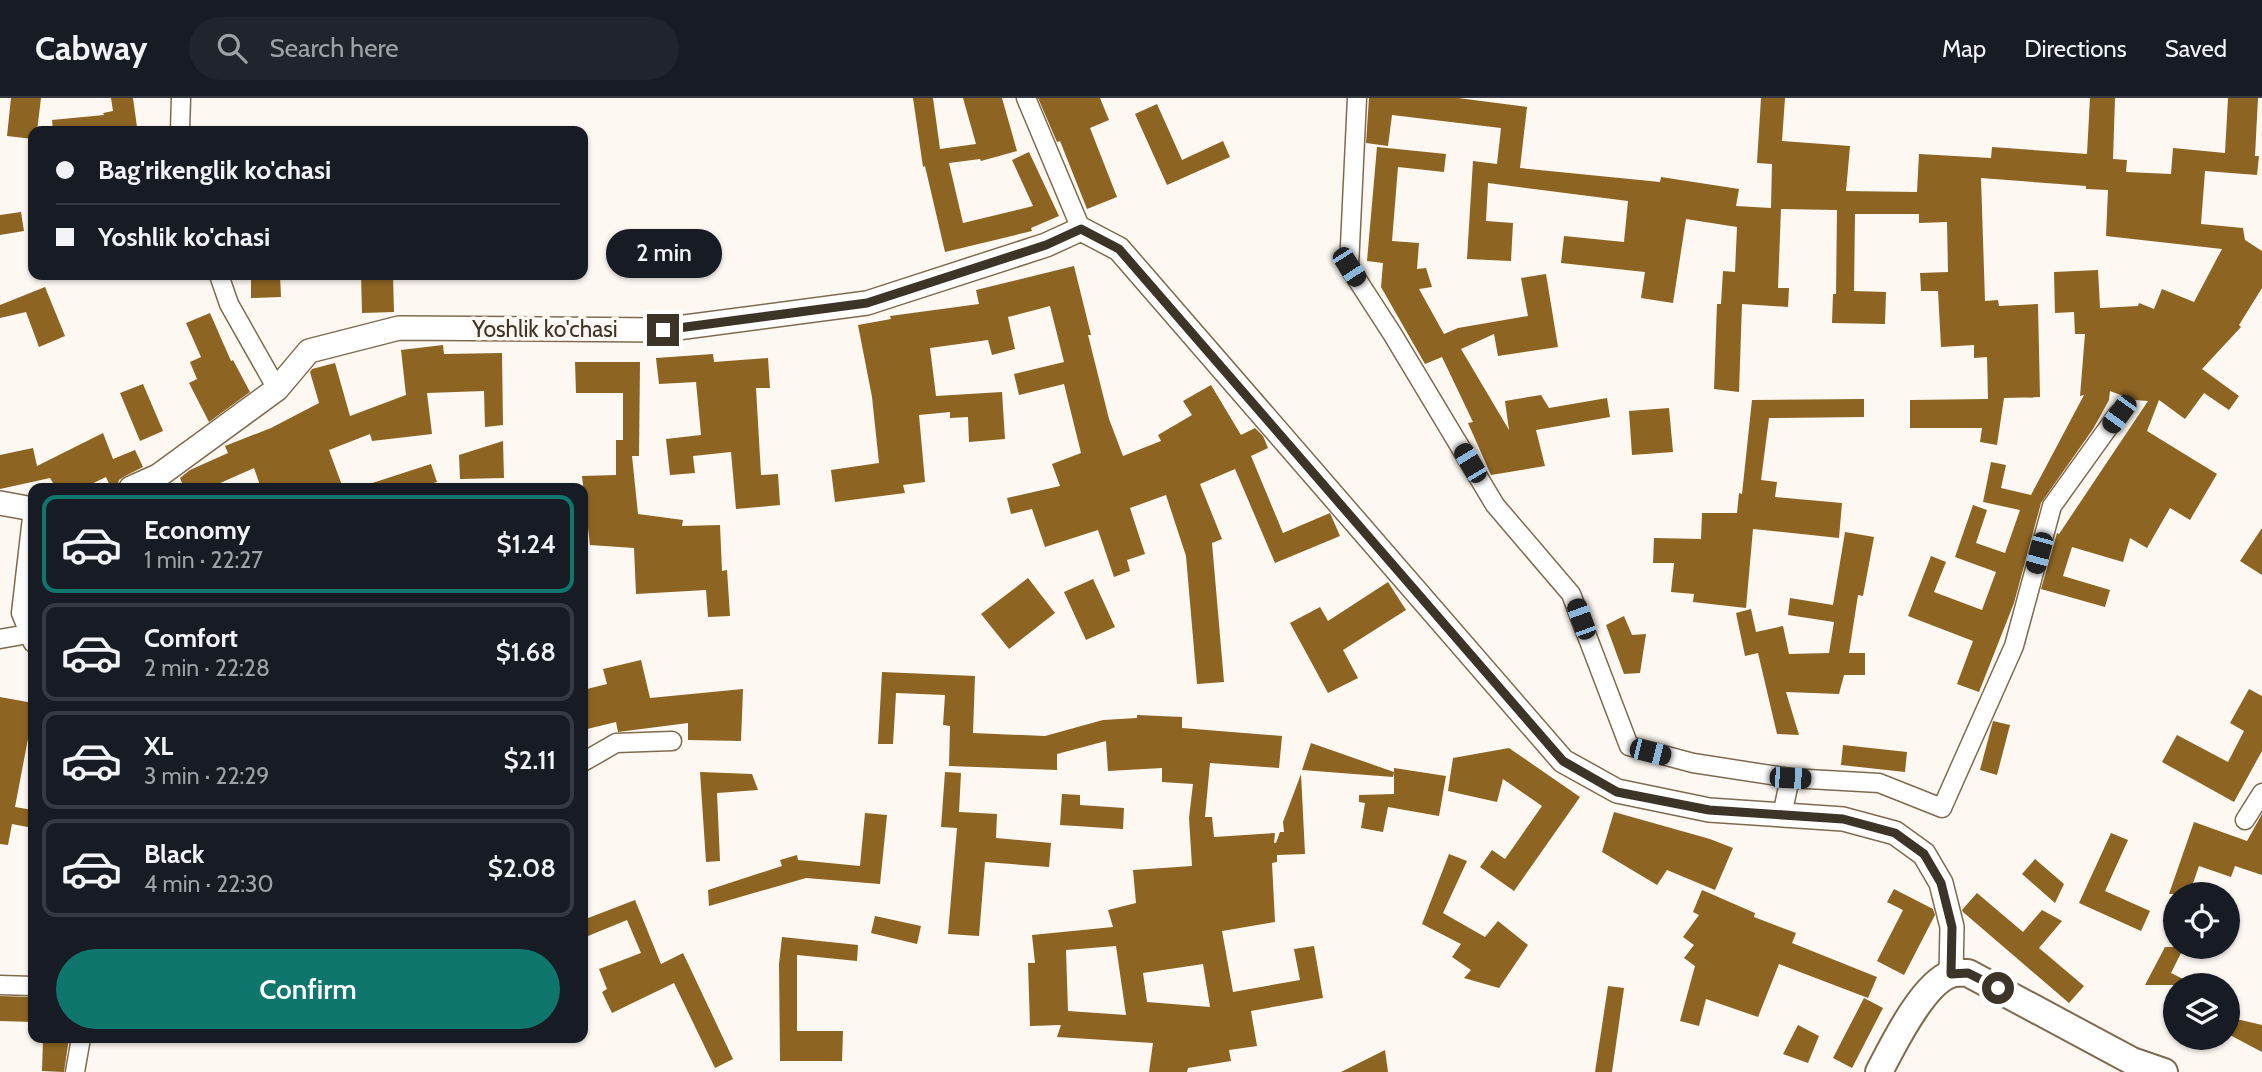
<!DOCTYPE html>
<meta charset="utf-8">
<style>
body{margin:0;font-family:Cabin,sans-serif;background:#20242c;color:#f1f3f6;height:100vh;display:flex;flex-direction:column;font-size:26px;white-space:nowrap}
*{box-sizing:border-box;margin:0}
p{font-size:23px;color:#9ea1a6}
.icon{flex:none;width:38px;height:38px;fill:none;stroke:currentColor;stroke-width:2;stroke-linecap:round;stroke-linejoin:round}
.map{position:relative;flex:1;overflow:hidden}
.side{position:absolute;left:28px;top:385px;width:560px;height:560px;display:flex;flex-direction:column;background:#171b24;border-radius:14px;box-shadow:0 2px 5px #0004}
.side>*{flex:none}
.guide{position:absolute;left:28px;top:28px;width:560px;height:154px;border-radius:14px;box-shadow:0 2px 5px #0004;display:grid;align-content:center;height:154px;padding:0 28px;background:#171b24}
.fabs{position:absolute;left:2163px;top:784px;display:grid;gap:14px}
.fabs a{display:grid;place-items:center;width:77px;height:77px;border-radius:50%;background:#171b24;box-shadow:0 2px 5px #0004;font-size:35px}
.end{position:absolute;width:32px;height:32px;margin:-16px;border:9px solid #3d3428;background:#fff;box-shadow:0 0 0 4px #fff}
.from{border-radius:50%}
.bubble{position:absolute;height:49px;border-radius:24px;background:#171b24;box-shadow:0 2px 5px #0004;font-size:23px;font-weight:600;line-height:49px;text-align:center}
.car{position:absolute;width:21px;height:42px;margin:-21px -10px;border-radius:9px;box-shadow:0 0 5px 2px #0007;background:linear-gradient(#222 24%,#8ab4d8 0 40%,#222 0 76%,#8ab4d8 0 86%,#222 0)}
.guide b{display:flex;align-items:center;gap:24px;height:66px;font-size:26px}
.guide b+b{border-top:2px solid #363941}
.guide i{width:18px;height:18px;background:#f1f3f6}
ul{padding:12px 0 0;list-style:none}
li{display:flex;align-items:center;gap:21px;height:98px;margin:0 14px 10px;padding:0 14px;border:4px solid #363941;border-radius:14px}
li div{flex:1}
li b{display:block;font-size:26px}
li em{font-style:normal;font-weight:600}
li.active{border-color:#0f766e}
li>.icon{width:63px;height:63px;stroke-width:1.5}
.button{display:flex;gap:14px;margin-top:auto;padding:14px 28px}
.button a{flex:1;height:80px;border-radius:42px;background:#0f766e;color:#fff;font-size:28px;font-weight:600;line-height:80px;text-align:center}
header{display:flex;align-items:center;gap:42px;box-sizing:border-box;height:98px;padding:0 35px;background:#171b24;border-bottom:2px solid #363941}
header strong{font-size:33px}
nav{display:flex;gap:38px;margin-inline-start:auto;font-size:24px}
.search{width:490px;height:63px;background:#20242c;display:flex;align-items:center;gap:18px;box-sizing:border-box;padding:0 24px;border-radius:38px;color:#9ea1a6;font-size:26px}
.map>svg:first-child{display:block}
.building{fill:#8d6422;fill-rule:evenodd}
.lines{fill:none;stroke-linecap:round;stroke-linejoin:round}
.minor-casing{stroke:#7f6a4e;stroke-width:21}
.tertiary-casing{stroke:#7f6a4e;stroke-width:26}
.secondary-casing{stroke:#7f6a4e;stroke-width:30}
.minor{stroke:#fff;stroke-width:18}
.tertiary{stroke:#fff;stroke-width:23}
.secondary{stroke:#fff;stroke-width:26}
.route{stroke:#3d3428;stroke-width:9}
.labels{text-anchor:middle;stroke-width:7;stroke-linejoin:round;paint-order:stroke}
.street-label{font-size:23px;fill:#3d3428;stroke:#fdf8f2}
</style>
<header>
<strong>Cabway</strong>
<div class="search"><svg class="icon" aria-label="search" viewBox="0 0 24 24"><circle cx="10" cy="10" r="6"/><path d="M15 15l6 6"/></svg>Search here</div>
<nav><a>Map</a><a>Directions</a><a>Saved</a></nav>
</header>
<div class="map">
<svg width="2262" height="974" viewBox="0 0 2262 974">
<rect width="100%" height="100%" fill="#fdf8f2"/>
<g class="building">
<path d="M11,0H41L37,33H33V41L7,38Z"/>
<path d="M111,0H133L137,29L106,33H53L52,22L104,17L103,15L113,13Z"/>
<path d="M913,0H933L940,51L976,46L963,0H1002L1017,53L981,63L980,61L949,65L963,125L1033,108L1012,62L1029,54L1059,118L1031,130L1032,133L945,154L925,68L923,69Z"/>
<path d="M1038,0H1100L1109,22L1090,30L1117,99L1087,111L1060,43L1057,44Z"/>
<path d="M1369,0H1458L1527,9L1520,70L1660,84L1661,79L1739,91L1736,108L1771,110L1772,66L1757,65L1761,0H1785L1782,43L1850,48L1846,93L1917,94L1919,56L1991,60L1992,49L2087,56L2090,0H2115L2113,61L2127,62L2126,74L2171,76L2173,50L2225,55L2228,0H2258L2255,58H2259L2257,77L2205,73L2201,126L2243,130L2245,142L2262,153V190L2239,227L2241,229L2202,271L2239,298L2229,312L2204,295L2185,321L2159,302L2147,333L2217,376L2190,422L2170,410L2147,450L2130,440L2123,464L2072,449L2063,478L2110,492L2105,509L2041,491L2057,435L2059,436L2148,303L2134,302L2110,293L2109,302L2093,331L2041,405L2014,505L1979,594L1957,586L1973,543L1908,518L1931,458L1946,464L1934,494L1982,512L1996,474L1955,459L1973,407L1987,412L1976,445L2005,455L2020,412L1983,404L1991,364L2006,367L2001,390L2031,397L2084,297L2080,298L2085,236H2075L2074,214L2055,215L2054,174L2098,172L2100,210L2138,208L2139,205L2154,211L2162,191L2194,204L2222,151L2106,138L2108,92L2086,91V88L1981,80L1985,203L1998,202L1999,208L2038,206L2040,299L2004,300L1997,347L1980,344L1982,330H1910V302L1988,301L1987,259L1974,260V247L1941,249L1938,193H1921L1920,175L1948,174L1947,124L1919,125V116H1855L1854,193L1886,194L1885,226L1832,225L1833,196H1836L1837,112L1781,111L1778,190H1789L1788,209L1742,206L1739,294L1714,291L1717,206H1721L1723,173L1735,174L1737,129L1686,121L1673,205L1641,200L1645,174L1561,165L1564,138L1624,144L1628,103L1488,85L1486,123L1513,125L1511,163L1467,161L1473,63L1497,66L1501,30L1392,17L1388,48L1366,45Z"/>
<path d="M1157,6L1182,62L1223,43L1230,59L1167,87L1135,16Z"/>
<path d="M1377,49L1446,56L1444,74L1398,69L1392,143L1419,145L1417,171L1426,170L1432,189L1419,191L1444,236L1458,230L1528,218L1521,180L1546,176L1558,249L1498,258L1494,236L1461,251L1509,332L1505,303L1541,297L1549,310L1607,300L1610,319L1536,332L1545,368L1491,377L1468,325L1473,324L1442,259L1425,266L1381,189L1383,165L1367,163Z"/>
<path d="M21,114L24,133L0,137V117Z"/>
<path d="M1074,168L1091,237H1088L1109,321L1123,358L1161,343L1158,337L1192,317L1183,303L1211,287L1241,337L1255,330L1263,338L1268,350L1251,358L1283,435L1330,415L1340,438L1275,465L1235,371L1200,386L1222,441L1212,445L1224,584L1197,586L1186,458L1166,397L1130,410L1145,456L1127,462L1130,473L1114,479L1098,432L1045,449L1032,411L1011,416L1007,400L1060,388L1052,366L1081,355L1064,286L1019,297L1014,276L1064,264L1050,208L1008,219L1015,251L992,257L988,242L930,250L936,298L1002,294L1005,341L969,344L968,319L950,320V314L919,317L925,384L903,387L905,395L835,404L831,372L879,365L872,299L858,227L891,221L890,218L979,206L976,192Z"/>
<path d="M251,177H280L281,199L251,200Z"/>
<path d="M361,177H393L394,214L362,215Z"/>
<path d="M45,189L65,238L39,249L26,214L0,220V207Z"/>
<path d="M210,215L231,263L233,262L250,294L209,324L189,285L197,281L190,264L201,259L186,225Z"/>
<path d="M443,247L444,256L502,255L503,327L485,329L484,293L427,295L432,336L372,343L370,336L329,352L343,390H261L254,370L209,390H184L180,380L190,372L228,355L225,348L271,330L319,305L310,274L312,271L335,265L350,318L406,297L401,252Z"/>
<path d="M713,256L714,264L768,260L770,290H756L761,377L778,376L780,407L736,411L731,354L693,358L695,375L670,377L666,341L701,337L696,284L659,286L656,260Z"/>
<path d="M575,264H640L639,358H632L638,416L683,422L682,428L720,427L722,473L727,472L730,518L708,519L706,492L636,496L634,450L590,447L582,378L616,377V342H623V295H576Z"/>
<path d="M143,286L163,333L140,343L120,295Z"/>
<path d="M1864,301V319L1769,320L1761,382L1777,384L1775,399L1842,405L1839,440L1753,431L1746,510L1693,504L1694,496L1671,494L1674,465H1653L1654,440L1701,441L1702,415H1737L1739,395L1742,396L1752,302Z"/>
<path d="M1669,310L1673,354L1632,357L1629,313Z"/>
<path d="M103,335L113,361L135,352L143,369L125,378L119,382L117,390H111L106,379L83,390H56L50,380L0,391V357L33,350L37,368Z"/>
<path d="M503,343L504,380L460,381L459,357Z"/>
<path d="M431,366L437,384L416,390H366V387Z"/>
<path d="M2262,430V477L2240,463Z"/>
<path d="M1845,434L1874,439L1863,498L1858,497L1849,555H1865V577H1844L1839,596L1786,594L1799,637L1777,636L1758,555L1745,558L1736,515L1751,511L1756,534L1783,528L1789,556L1829,555L1834,524L1788,517L1790,500L1833,507Z"/>
<path d="M1028,480L1055,515L1009,551L981,516Z"/>
<path d="M1093,481L1115,529L1086,542L1064,494Z"/>
<path d="M1388,484L1406,512L1343,552L1358,580L1328,595L1290,525L1320,509L1328,523Z"/>
<path d="M1624,518L1632,537L1646,536L1640,575L1624,576L1606,527Z"/>
<path d="M641,562L650,600L743,591L741,643L688,642V625L618,634L616,624L583,632V592L607,586L603,571Z"/>
<path d="M882,574L975,578L973,635L1045,638L1103,622L1137,620V617L1182,619V630L1282,638L1279,670L1210,665L1205,719H1212L1214,739L1275,735L1274,745H1276L1280,734H1284L1283,724L1301,676L1305,756L1277,757V764L1272,765L1275,824L1222,833L1233,894L1300,882L1294,851L1314,848L1323,900L1251,913L1257,948L1229,952L1231,963L1188,970L1187,974H1149L1153,945L1057,939L1061,927L1030,928L1028,865H1035L1032,837L1113,829L1108,812L1136,805L1133,772L1192,768L1189,720L1193,686L1162,684V670L1108,673L1106,643L1057,656V672L949,668L950,628L943,627L945,597L896,595L893,646H878ZM1116,848L1126,917L1068,913L1066,852ZM1203,866L1210,909L1147,904L1143,875Z"/>
<path d="M2249,591L2262,598V653L2234,704L2162,664L2177,637L2228,664L2244,633L2230,625Z"/>
<path d="M0,599L33,605V625H31L15,709L33,712V730L12,726L8,747L0,746Z"/>
<path d="M1993,623L2010,627L1997,677L1980,672Z"/>
<path d="M1311,645L1394,674L1393,679L1302,672Z"/>
<path d="M1843,647L1907,654L1905,674L1841,667Z"/>
<path d="M1509,650L1580,699L1514,793L1480,769L1492,752L1505,761L1542,708L1503,681L1497,704L1448,693L1453,660Z"/>
<path d="M1394,670L1446,678L1439,718L1388,709L1383,734L1361,730L1365,705L1359,704V697L1394,696Z"/>
<path d="M700,674L752,676L758,692L717,695L720,763L706,764Z"/>
<path d="M945,674L961,675L959,714L997,716L996,740L1051,745L1049,769L985,764L979,838L948,836L957,730L941,729Z"/>
<path d="M1062,696L1080,697V707L1124,710L1123,731L1060,727Z"/>
<path d="M1614,714L1710,741L1733,750L1715,792L1667,772L1657,787L1602,754Z"/>
<path d="M865,715L887,717L880,786L806,780L709,808L708,792L782,768L780,762L797,757L798,762L860,768Z"/>
<path d="M2262,716V777L2235,768L2231,779L2199,768L2192,788L2189,786L2184,796H2169L2194,724L2247,743Z"/>
<path d="M2111,735L2128,742L2105,793L2150,813L2141,833L2079,805Z"/>
<path d="M1449,756L1467,763L1443,815L1485,839L1498,823L1528,847L1499,890L1464,880L1471,872L1452,859L1461,846L1422,826Z"/>
<path d="M2035,761L2064,786L2055,805L2022,776Z"/>
<path d="M1894,791L1933,811L1935,817L1904,877L1877,863L1903,812L1887,804Z"/>
<path d="M1702,792L1755,815L1754,819L1796,835L1792,845L1877,879L1868,900L1779,866L1758,919L1706,901L1699,928L1680,923L1695,868L1684,860L1694,847L1683,839L1699,817L1693,814Z"/>
<path d="M1977,795L2023,834L2042,812L2062,823L2039,850L2084,888L2069,905L1963,814L1962,812Z"/>
<path d="M635,802L661,866L683,855L733,961L715,970L674,885L612,915L602,894L607,891L599,871L641,855L627,822L588,838L583,822Z"/>
<path d="M875,818L921,828L917,846L871,835Z"/>
<path d="M782,839L858,847L857,863L797,857V933H843L842,963H780L779,866Z"/>
<path d="M2165,849H2184L2171,875L2195,887H2145Z"/>
<path d="M1608,888L1624,890L1612,974H1595Z"/>
<path d="M0,898L33,899V924L0,923Z"/>
<path d="M1864,900L1883,910L1852,970L1833,960Z"/>
<path d="M2228,919L2262,927V954L2228,936Z"/>
<path d="M1798,927L1819,938L1808,965L1783,956Z"/>
<path d="M43,940H69L64,974L42,973Z"/>
<path d="M1385,952L1388,974H1341Z"/>
</g>
<g class="lines">
<g class="minor-casing">
<g id="minor">
<path d="M1026,0L1081,131"/>
<path d="M1357,0L1349,169L1393,237L1495,407L1571,496L1629,648L1693,665L1790,680"/>
<path d="M180,33L181,0"/>
<path d="M219,177L229,206L277,291"/>
<path d="M33,411L21,515L33,545"/>
<path d="M0,541L28,536"/>
<path d="M583,664L616,645L672,643"/>
<path d="M1782,717L1790,680L1879,685L1942,710L2014,548L2052,408L2118,316"/>
<path d="M2245,722L2262,695"/>
<path d="M0,887L33,888"/>
<path d="M75,974L81,940"/>
</g>
</g>
<g class="tertiary-casing">
<g id="tertiary">
<path d="M131,390L158,378L277,291L309,253L399,230L662,232L867,205L1046,147L1081,131L1119,151L1563,663L1617,693L1709,712L1843,721L1895,735L1924,756L1941,785L1952,829L1951,876"/>
<path d="M0,405L33,411"/>
</g>
</g>
<g class="secondary-casing">
<path id="secondary" d="M1879,974C1892,949 1923,885 1951,876C1956,874 1963,875 1968,875L2132,963L2164,974"/>
</g>
<use href="#minor" class="minor"/>
<use href="#tertiary" class="tertiary"/>
<use href="#secondary" class="secondary"/>
</g>
<g class="lines">
<path class="route" d="M663,232L867,205L1046,147L1081,131L1119,151L1563,663L1617,694L1709,712L1843,721L1895,735L1924,756L1941,785L1952,829L1951,876L1968,875L1998,890"/>
</g>
<g class="labels">
<g class="street-label">
<text x="545" y="239">Yoshlik ko'chasi</text>
</g>
</g>
</svg>
<div class="fabs">
<a><svg class="icon" aria-label="locate" viewBox="0 0 24 24"><circle cx="12" cy="12" r="6"/><path d="M12 2v4M12 18v4M2 12h4M18 12h4"/></svg></a>
<a><svg class="icon" aria-label="layers" viewBox="0 0 24 24"><path d="M12 4l9 5-9 5-9-5zM3 14l9 5 9-5"/></svg></a>
</div>
<i class="end from" style="left:1998px;top:890px"></i>
<i class="end" style="left:663px;top:232px"></i>
<div class="bubble" style="left:606px;top:131px;width:116px">2 min</div>
<i class="car" style="left:1349px;top:169px;rotate:147deg"></i>
<i class="car" style="left:2119px;top:316px;rotate:216deg"></i>
<i class="car" style="left:1470px;top:365px;rotate:329deg"></i>
<i class="car" style="left:2039px;top:455px;rotate:195deg"></i>
<i class="car" style="left:1581px;top:521px;rotate:340deg"></i>
<i class="car" style="left:1650px;top:654px;rotate:104deg"></i>
<i class="car" style="left:1790px;top:680px;rotate:93deg"></i>
<div class="guide">
<b><i class="from"></i>Bag'rikenglik ko'chasi</b>
<b><i></i>Yoshlik ko'chasi</b>
</div>
<section class="side">
<ul>
<li class="active"><svg class="icon" aria-label="car" viewBox="0 0 24 24"><path d="M5 17H2v-5l4-1 3-4h7l3 4 3 1v5h-3M9 17h6M6 11h13"/><circle cx="7" cy="17" r="2"/><circle cx="17" cy="17" r="2"/></svg><div><b>Economy</b><p>1 min · 22:27</p></div><em>$1.24</em></li>
<li><svg class="icon" aria-label="car" viewBox="0 0 24 24"><path d="M5 17H2v-5l4-1 3-4h7l3 4 3 1v5h-3M9 17h6M6 11h13"/><circle cx="7" cy="17" r="2"/><circle cx="17" cy="17" r="2"/></svg><div><b>Comfort</b><p>2 min · 22:28</p></div><em>$1.68</em></li>
<li><svg class="icon" aria-label="car" viewBox="0 0 24 24"><path d="M5 17H2v-5l4-1 3-4h7l3 4 3 1v5h-3M9 17h6M6 11h13"/><circle cx="7" cy="17" r="2"/><circle cx="17" cy="17" r="2"/></svg><div><b>XL</b><p>3 min · 22:29</p></div><em>$2.11</em></li>
<li><svg class="icon" aria-label="car" viewBox="0 0 24 24"><path d="M5 17H2v-5l4-1 3-4h7l3 4 3 1v5h-3M9 17h6M6 11h13"/><circle cx="7" cy="17" r="2"/><circle cx="17" cy="17" r="2"/></svg><div><b>Black</b><p>4 min · 22:30</p></div><em>$2.08</em></li>
</ul>
<div class="button"><a>Confirm</a></div>
</section>
</div>
